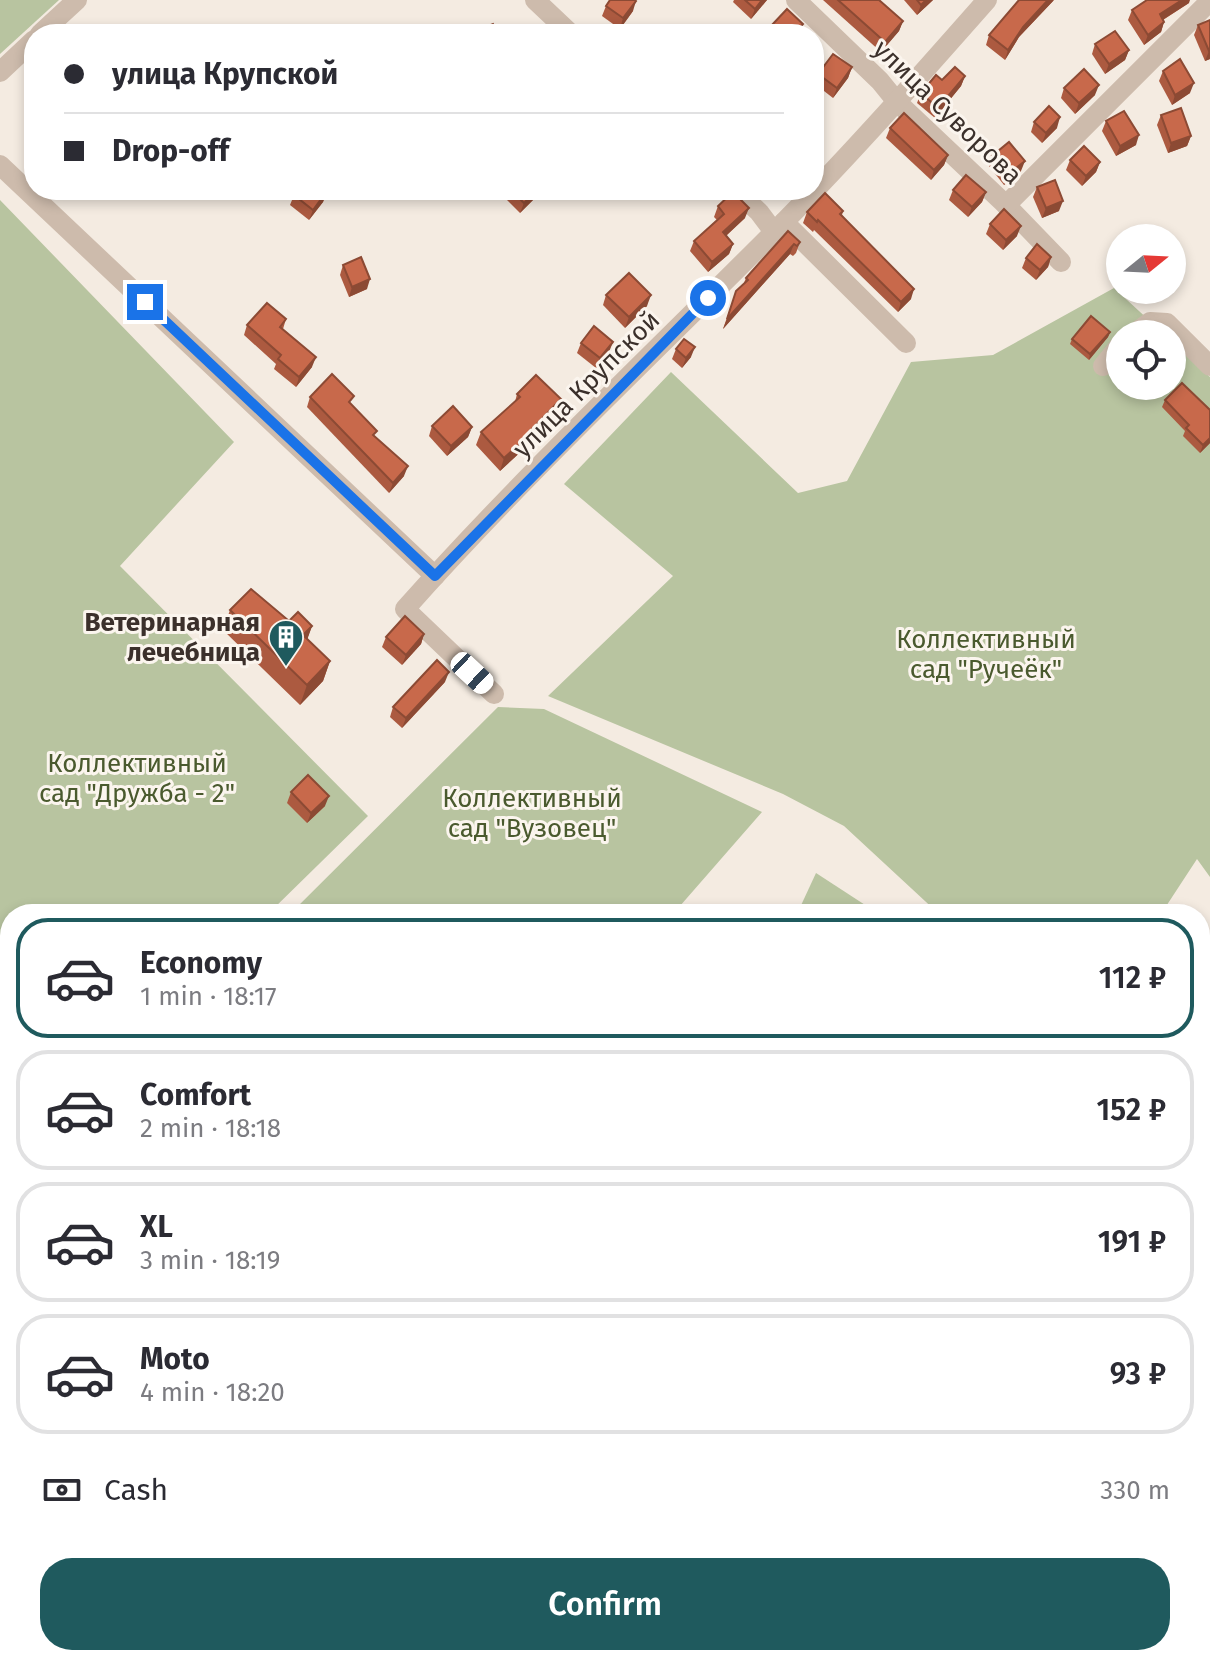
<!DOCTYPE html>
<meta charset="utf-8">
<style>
body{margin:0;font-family:"Fira Sans",sans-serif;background:#f2f2f3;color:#2b2b33;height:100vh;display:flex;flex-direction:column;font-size:30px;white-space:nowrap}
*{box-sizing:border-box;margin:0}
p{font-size:26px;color:#7c7c81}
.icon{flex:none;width:44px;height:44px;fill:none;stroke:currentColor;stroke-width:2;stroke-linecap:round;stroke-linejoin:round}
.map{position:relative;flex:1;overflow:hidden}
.panel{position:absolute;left:0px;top:904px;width:1210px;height:762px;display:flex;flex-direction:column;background:#fff;border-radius:32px 32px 0 0;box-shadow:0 4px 12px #0003}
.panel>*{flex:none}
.guide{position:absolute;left:24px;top:24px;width:800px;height:176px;border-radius:32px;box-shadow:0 4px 12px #0003;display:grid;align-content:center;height:176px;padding:0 40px;background:#fff}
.needle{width:52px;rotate:72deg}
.buttons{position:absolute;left:1106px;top:224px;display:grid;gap:16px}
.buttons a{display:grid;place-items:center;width:80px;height:80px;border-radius:50%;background:#fff;box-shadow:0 4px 12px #0003;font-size:40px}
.end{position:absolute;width:36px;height:36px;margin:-18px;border:10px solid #1a73e8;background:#fff;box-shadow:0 0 0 4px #fff}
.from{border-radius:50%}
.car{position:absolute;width:24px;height:48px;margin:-24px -12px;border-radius:10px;box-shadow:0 0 6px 2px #0007;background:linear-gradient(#fff 24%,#345 0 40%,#fff 0 76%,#345 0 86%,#fff 0)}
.guide b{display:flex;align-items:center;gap:28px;height:76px;font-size:30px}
.guide b+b{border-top:2px solid #e1e1e2}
.guide i{width:20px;height:20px;background:#2b2b33}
ul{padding:14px 0 0;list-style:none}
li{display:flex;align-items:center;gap:24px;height:120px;margin:0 16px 12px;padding:0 24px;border:4px solid #e1e1e2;border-radius:32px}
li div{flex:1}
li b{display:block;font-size:30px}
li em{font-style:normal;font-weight:600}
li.on{border-color:#1f5a5e}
li>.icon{width:72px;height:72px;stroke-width:1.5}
.pay{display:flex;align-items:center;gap:20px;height:88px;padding:0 40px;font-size:30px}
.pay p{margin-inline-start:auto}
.button{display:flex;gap:16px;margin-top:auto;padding:16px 40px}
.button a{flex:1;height:92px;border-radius:32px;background:#1f5a5e;color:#fff;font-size:32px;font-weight:600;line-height:92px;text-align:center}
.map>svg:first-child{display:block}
.green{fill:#b8c4a0}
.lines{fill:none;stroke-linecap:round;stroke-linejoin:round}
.minor{stroke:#cdbbac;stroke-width:20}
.wall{fill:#ac5a40}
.shaded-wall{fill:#8c4a34}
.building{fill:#c8694b;stroke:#8c4a34;stroke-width:2}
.route{stroke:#1a73e8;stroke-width:10}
.labels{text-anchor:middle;stroke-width:6;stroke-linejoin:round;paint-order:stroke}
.street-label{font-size:26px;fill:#3b302b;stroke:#fbf5ee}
.poi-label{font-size:26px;font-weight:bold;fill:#3b302b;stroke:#fbf5ee;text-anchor:end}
.park-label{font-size:26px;fill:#4a5a2e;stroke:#fbf5ee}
</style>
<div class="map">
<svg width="1210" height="1665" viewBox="0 0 1210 1665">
<rect width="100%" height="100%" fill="#f4ebe1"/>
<g class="green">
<path d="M0,0H59L0,54Z"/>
<path d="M0,200L234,442L120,566L368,816L268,914H10V1105L0,1090Z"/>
<path d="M1114,288L1164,334H1120V386H1172V342L1210,377V877L1197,859L1161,914H939L844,826L783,794L548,696L673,576L564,484L671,372L798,493L847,481L911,362L993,355Z"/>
<path d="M498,707L544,709L762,812L673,914H436L432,908L426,914H290Z"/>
<path d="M816,873L879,914H797Z"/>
<path d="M1210,1019V1665H717L708,1656H1200V1025Z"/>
<path d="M10,1422V1608L0,1593V1461Z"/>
<path d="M42,1656H662L677,1665H48Z"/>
</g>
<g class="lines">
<g class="minor">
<path d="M535,0L571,34"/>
<path d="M796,0L880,81L897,102L1006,205L1061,262"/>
<path d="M40,34L77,0"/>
<path d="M0,72L34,40"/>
<path d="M0,165L435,576"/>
<path d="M735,190L759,212L774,232"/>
<path d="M1006,205L1210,1"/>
<path d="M784,222L906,343"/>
<path d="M1134,334L1150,322L1167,323L1210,366"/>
<path d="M1103,366L1120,345"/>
<path d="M494,694L405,609C524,475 656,351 782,224C853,152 920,76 987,0"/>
<path d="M0,1138L10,1155"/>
<path d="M241,1656L245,1665"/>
<path d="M682,1656L698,1665"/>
</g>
</g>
<g class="wall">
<path d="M734,0H767L751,19L733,2Z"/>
<path d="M823,0H879L903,21L899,31L881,52Z"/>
<path d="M904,0H933L917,15Z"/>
<path d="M1054,0L1019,37L1005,60L986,45L989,35Z"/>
<path d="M1189,3L1163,20L1164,22L1161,32L1144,45L1128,20L1132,10Z"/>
<path d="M606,6L633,11L620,29L602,16Z"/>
<path d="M1210,20V59L1205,61L1194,35L1198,25Z"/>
<path d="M803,24L799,34H768L771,26Z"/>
<path d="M1095,44L1129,50L1125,60L1105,74L1092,54Z"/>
<path d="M852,67L848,78L833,98L815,84L818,74Z"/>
<path d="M1163,71L1190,93L1172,105L1159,81Z"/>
<path d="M965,76L961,86L935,118L917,103L921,93L942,80Z"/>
<path d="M1064,88L1095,95L1075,114L1061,98Z"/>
<path d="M1161,115L1191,136L1187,146L1168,153L1157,125Z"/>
<path d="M1106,121L1136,145L1116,156L1102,131Z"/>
<path d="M1034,122L1057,128L1042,143L1031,132Z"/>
<path d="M890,128L948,155L944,165L931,180L886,138Z"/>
<path d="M992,156L1021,171L1004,185L989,166Z"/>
<path d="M1070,160L1100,162L1096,172L1082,186L1066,170Z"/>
<path d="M1037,187L1059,211L1042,218L1033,197Z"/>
<path d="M508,190H538L534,199L520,213L505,198Z"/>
<path d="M953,190L986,192L982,202L968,217L949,200Z"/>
<path d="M327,191L323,202L309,220L290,205L294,195Z"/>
<path d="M718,206L745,218L726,236L733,244L729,254L708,272L690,251L694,241L717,220L714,217Z"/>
<path d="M843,211L842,215L911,299L898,312L814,230L813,232L803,223L807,212Z"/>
<path d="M990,224L1017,236L1003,250L986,234Z"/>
<path d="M788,231L800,242L796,253L793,256L790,254L723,329L736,291L743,285L746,278Z"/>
<path d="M1051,257L1048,267L1036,280L1022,268L1026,258Z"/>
<path d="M343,265L367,289L349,297L340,275Z"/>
<path d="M606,295L647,306L625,328L603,305Z"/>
<path d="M286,319L283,329L312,367L296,387L274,369L276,364L244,335L247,325Z"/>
<path d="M1110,332L1108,337L1089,360L1070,344L1072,339Z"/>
<path d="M581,343L609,352L596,368L577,353Z"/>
<path d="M676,349L691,357L682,368L672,359Z"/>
<path d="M1126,386H1145L1137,395Z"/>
<path d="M517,394L561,399L556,412L529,440L526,447L500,471L476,445L481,432L515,402Z"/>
<path d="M310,397L351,404L404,476L389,493L307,407Z"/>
<path d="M1165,400L1210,410V443L1200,453L1183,436L1185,431L1162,407Z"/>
<path d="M432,426L472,427L468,437L447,456L429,436Z"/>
<path d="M230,610L312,626L307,639L330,661L323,681L300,705L223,630Z"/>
<path d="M424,634L421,644L402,665L382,647L386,637Z"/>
<path d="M445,682L402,728L390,717L393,707Z"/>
<path d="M291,792L325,806L307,823L287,803Z"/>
</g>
<g class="shaded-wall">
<path d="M762,0H767L751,19L755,9Z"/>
<path d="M926,0H933L917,15L921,5Z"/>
<path d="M1048,0H1054L1019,37L1005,60L1008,50L1023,27Z"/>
<path d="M1182,0H1190L1189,3L1156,24L1160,14Z"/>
<path d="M636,1L633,11L620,29L623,18Z"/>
<path d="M903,21L899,31L881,52L885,42Z"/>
<path d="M1164,22L1161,32L1144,45L1148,35Z"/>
<path d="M803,24L799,34H793Z"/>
<path d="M1129,50L1125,60L1105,74L1109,64Z"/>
<path d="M1210,50V59L1205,61L1209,51Z"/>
<path d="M852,67L848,78L833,98L837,88Z"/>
<path d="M965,76L961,86L935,118L938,108Z"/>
<path d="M1194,83L1190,93L1172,105L1175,95Z"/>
<path d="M1099,85L1095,95L1075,114L1079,103Z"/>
<path d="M1060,117L1057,128L1042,143L1046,133Z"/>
<path d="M1139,135L1136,145L1116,156L1120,146Z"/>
<path d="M1191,136L1187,146L1168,153L1171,143Z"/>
<path d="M948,155L944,165L931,180L934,170Z"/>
<path d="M1025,161L1021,171L1004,185L1007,175Z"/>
<path d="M1100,162L1096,172L1082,186L1086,176Z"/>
<path d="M537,190L534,199L520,213L524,203Z"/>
<path d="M327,191L323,202L309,220L313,210Z"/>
<path d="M986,192L982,202L968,217L972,207Z"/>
<path d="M1063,201L1059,211L1042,218L1046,208Z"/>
<path d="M749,208L745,218L719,242L723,232Z"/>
<path d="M1021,226L1017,236L1003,250L1006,240Z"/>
<path d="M733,244L729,254L708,272L712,262Z"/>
<path d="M794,244L790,254L723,329L727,319Z"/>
<path d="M1051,257L1048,267L1036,280L1040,270Z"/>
<path d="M370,279L367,289L349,297L352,287Z"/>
<path d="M914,289L911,299L898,312L901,302Z"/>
<path d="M651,295L647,306L625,328L629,317Z"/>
<path d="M1110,332L1108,337L1089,360L1090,354Z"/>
<path d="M613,342L609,352L596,368L600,358Z"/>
<path d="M695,347L691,357L682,368L686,358Z"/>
<path d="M316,357L312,367L296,387L299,377Z"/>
<path d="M561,399L556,412L529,440L526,447L500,471L504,458Z"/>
<path d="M472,427L468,437L447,456L451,446Z"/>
<path d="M1210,438V443L1200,453L1203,445Z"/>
<path d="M408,466L404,476L389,493L393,483Z"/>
<path d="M312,626L305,646L303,635Z"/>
<path d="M424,634L421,644L402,665L406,655Z"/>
<path d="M330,661L323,681L300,705L307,685Z"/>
<path d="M449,672L445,682L402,728L406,718Z"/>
<path d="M329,796L325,806L307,823L311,813Z"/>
</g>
<g class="building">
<path d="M610,0H635L636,1L623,18L606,6Z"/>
<path d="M745,0H762L755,9Z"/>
<path d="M838,0H879L903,21L885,42Z"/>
<path d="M917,0H926L921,5Z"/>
<path d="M1019,0H1048L1023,27L1008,50L989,35Z"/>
<path d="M1147,0H1182L1160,14L1164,22L1148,35L1132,10Z"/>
<path d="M787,9L803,24L793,34H780L771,26Z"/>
<path d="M1210,20V50L1209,51L1198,25Z"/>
<path d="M493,24L497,34H474L473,32Z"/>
<path d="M1115,31L1129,50L1109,64L1095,44Z"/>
<path d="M833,54L852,67L837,88L818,74Z"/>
<path d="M1180,59L1194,83L1175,95L1163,71Z"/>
<path d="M955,67L965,76L938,108L921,93L936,75L942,80Z"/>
<path d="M1084,69L1099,85L1079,103L1064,88Z"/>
<path d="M1049,106L1060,117L1046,133L1034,122Z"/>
<path d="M1181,108L1191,136L1171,143L1161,115Z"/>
<path d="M1124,111L1139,135L1120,146L1106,121Z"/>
<path d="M904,113L948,155L934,170L890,128Z"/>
<path d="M1009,142L1025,161L1007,175L992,156Z"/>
<path d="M1084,146L1100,162L1086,176L1070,160Z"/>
<path d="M966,175L986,192L972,207L953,190Z"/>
<path d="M1055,180L1063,201L1046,208L1037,187Z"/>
<path d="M298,190H325L327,191L313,210L294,195Z"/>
<path d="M511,190H537L524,203Z"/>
<path d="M733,192L749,208L723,232L733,244L712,262L694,241L724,214L718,206Z"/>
<path d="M825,193L843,211L840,214L914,289L901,302L818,220L817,222L807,212Z"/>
<path d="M1004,209L1021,226L1006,240L990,224Z"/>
<path d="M788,231L800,242L797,246L794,244L727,319L736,291L748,280L746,278Z"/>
<path d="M1037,244L1051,257L1040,270L1026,258Z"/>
<path d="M361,257L370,279L352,287L343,265Z"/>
<path d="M629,273L651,295L629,317L606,295Z"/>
<path d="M267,303L286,319L280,327L316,357L299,377L278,359L281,355L247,325Z"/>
<path d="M1091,316L1110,332L1090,354L1072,339Z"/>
<path d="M594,326L613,342L600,358L581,343Z"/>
<path d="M684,339L695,347L686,358L676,349Z"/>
<path d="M332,374L354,396L349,402L377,431L373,435L408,466L393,483L310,397Z"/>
<path d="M536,375L561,399L529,432L531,434L504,458L481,432L520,397L517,394Z"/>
<path d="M1182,383L1210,410V438L1203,445L1186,428L1189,425L1165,400Z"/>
<path d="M453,406L472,427L451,446L432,426Z"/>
<path d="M251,589L289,621L298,612L312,626L303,635L330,661L307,685L230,610Z"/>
<path d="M405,616L424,634L406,655L386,637Z"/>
<path d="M437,660L449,672L406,718L393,707Z"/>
<path d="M308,775L329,796L311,813L291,792Z"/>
</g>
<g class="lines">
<path class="route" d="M145,302L435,576L708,298"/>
</g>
<defs>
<g id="building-pin" transform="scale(1.8)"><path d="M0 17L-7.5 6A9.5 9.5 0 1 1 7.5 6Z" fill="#1f5a5e" stroke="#fbf5ee"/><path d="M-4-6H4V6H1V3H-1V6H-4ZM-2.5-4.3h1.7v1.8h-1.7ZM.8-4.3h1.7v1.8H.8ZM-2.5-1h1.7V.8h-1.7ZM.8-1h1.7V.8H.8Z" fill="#fff"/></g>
</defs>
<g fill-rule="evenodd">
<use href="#building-pin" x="286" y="637"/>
</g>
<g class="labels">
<g class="street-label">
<text transform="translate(948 112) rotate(44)" y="9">улица Суворова</text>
<text transform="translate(586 384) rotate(-45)" y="9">улица Крупской</text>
</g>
<g class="poi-label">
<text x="260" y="631">Ветеринарная<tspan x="260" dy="30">лечебница</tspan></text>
</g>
<g class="park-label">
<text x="986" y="648">Коллективный<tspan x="986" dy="30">сад "Ручеёк"</tspan></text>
<text x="137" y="772">Коллективный<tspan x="137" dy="30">сад "Дружба - 2"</tspan></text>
<text x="532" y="807">Коллективный<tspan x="532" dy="30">сад "Вузовец"</tspan></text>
</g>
</g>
</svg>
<div class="buttons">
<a><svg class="needle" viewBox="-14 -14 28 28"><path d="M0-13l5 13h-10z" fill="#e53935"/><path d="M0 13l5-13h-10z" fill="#7c7c81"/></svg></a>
<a><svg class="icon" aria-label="locate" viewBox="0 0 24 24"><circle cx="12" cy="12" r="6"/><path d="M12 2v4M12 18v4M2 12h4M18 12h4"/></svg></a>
</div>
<i class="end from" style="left:708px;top:298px"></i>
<i class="end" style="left:145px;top:302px"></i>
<i class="car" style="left:472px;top:673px;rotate:133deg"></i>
<div class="guide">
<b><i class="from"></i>улица Крупской</b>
<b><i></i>Drop-off</b>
</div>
<section class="panel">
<ul>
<li class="on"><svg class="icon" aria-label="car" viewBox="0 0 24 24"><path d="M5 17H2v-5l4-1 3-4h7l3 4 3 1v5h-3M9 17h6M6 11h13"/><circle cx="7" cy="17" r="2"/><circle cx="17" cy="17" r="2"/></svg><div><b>Economy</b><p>1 min · 18:17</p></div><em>112 ₽</em></li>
<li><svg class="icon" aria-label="car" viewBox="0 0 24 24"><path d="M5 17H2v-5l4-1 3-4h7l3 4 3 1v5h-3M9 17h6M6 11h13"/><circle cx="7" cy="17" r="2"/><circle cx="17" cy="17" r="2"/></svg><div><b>Comfort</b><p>2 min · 18:18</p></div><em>152 ₽</em></li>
<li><svg class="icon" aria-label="car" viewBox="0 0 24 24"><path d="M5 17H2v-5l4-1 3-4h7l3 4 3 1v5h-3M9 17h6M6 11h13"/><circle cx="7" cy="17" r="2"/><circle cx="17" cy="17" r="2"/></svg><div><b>XL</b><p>3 min · 18:19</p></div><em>191 ₽</em></li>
<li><svg class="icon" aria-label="car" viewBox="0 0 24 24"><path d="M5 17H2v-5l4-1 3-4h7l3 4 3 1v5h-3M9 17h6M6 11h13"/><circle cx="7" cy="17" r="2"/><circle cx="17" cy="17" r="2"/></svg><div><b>Moto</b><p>4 min · 18:20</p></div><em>93 ₽</em></li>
</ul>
<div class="pay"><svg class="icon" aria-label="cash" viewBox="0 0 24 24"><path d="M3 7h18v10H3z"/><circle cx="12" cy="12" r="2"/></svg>Cash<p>330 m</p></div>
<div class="button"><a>Confirm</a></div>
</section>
</div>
